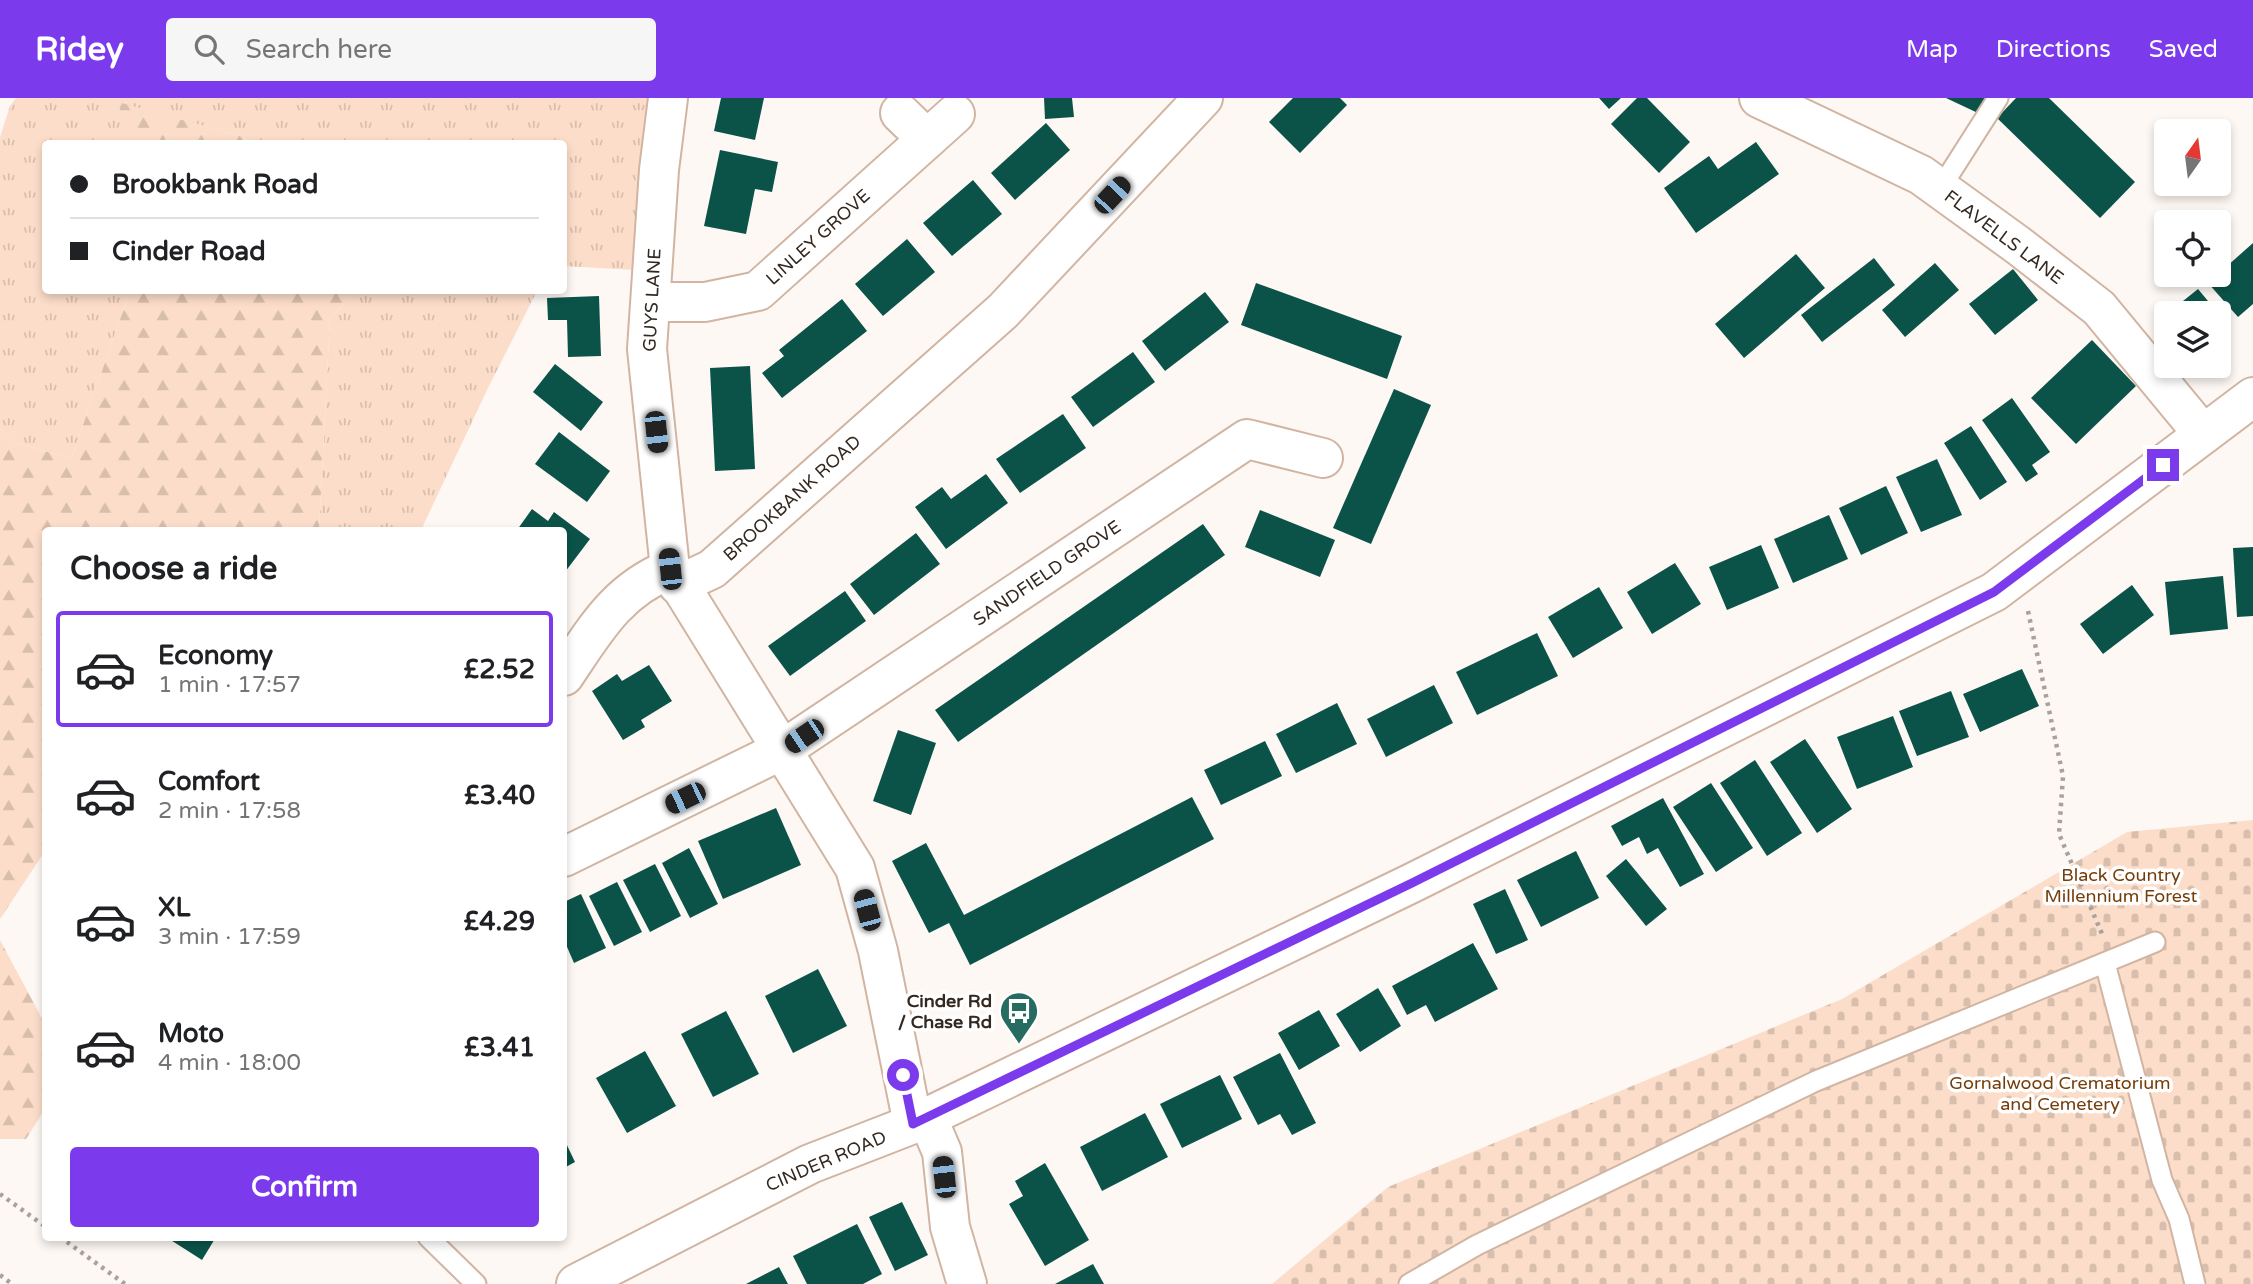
<!DOCTYPE html>
<meta charset="utf-8">
<style>
body{margin:0;font-family:"Varela Round",sans-serif;background:#f6f6f6;color:#202124;height:100vh;display:flex;flex-direction:column;font-size:26px;white-space:nowrap}
*{box-sizing:border-box;margin:0}
p{font-size:23px;color:#757577}
.icon{flex:none;width:38px;height:38px;fill:none;stroke:currentColor;stroke-width:2;stroke-linecap:round;stroke-linejoin:round}
.map{position:relative;flex:1;overflow:hidden}
.details{position:absolute;left:42px;top:429px;width:525px;height:714px;display:flex;flex-direction:column;background:#fff;border-radius:7px;box-shadow:0 4px 10px #0003}
.details>*{flex:none}
.banner{position:absolute;left:42px;top:42px;width:525px;height:154px;border-radius:7px;box-shadow:0 4px 10px #0003;display:grid;align-content:center;height:154px;padding:0 28px;background:#fff}
.needle{width:46px;rotate:14deg}
.fabs{position:absolute;left:2154px;top:21px;display:grid;gap:14px}
.fabs a{display:grid;place-items:center;width:77px;height:77px;border-radius:7px;background:#fff;box-shadow:0 4px 10px #0003;font-size:35px}
.end{position:absolute;width:32px;height:32px;margin:-16px;border:9px solid #7c3aed;background:#fff;box-shadow:0 0 0 4px #fff}
.from{border-radius:50%}
.car{position:absolute;width:21px;height:42px;margin:-21px -10px;border-radius:9px;box-shadow:0 0 5px 2px #0007;background:linear-gradient(#222 24%,#8ab4d8 0 40%,#222 0 76%,#8ab4d8 0 86%,#222 0)}
.banner b{display:flex;align-items:center;gap:24px;height:66px;font-size:26px}
.banner b+b{border-top:2px solid #e0e0e0}
.banner i{width:18px;height:18px;background:#202124}
ul{padding:0;list-style:none}
li{display:flex;align-items:center;gap:21px;height:116px;margin:0 14px 10px;padding:0 14px;border:4px solid transparent;border-radius:7px}
li div{flex:1}
li b{display:block;font-size:26px}
li em{font-style:normal;font-weight:700}
li.on{border-color:#7c3aed}
li>.icon{width:63px;height:63px;stroke-width:1.5}
h2{padding:0 28px;font-size:32px;line-height:84px}
.action{display:flex;gap:14px;margin-top:auto;padding:14px 28px}
.action a{flex:1;height:80px;border-radius:7px;background:#7c3aed;color:#fff;font-size:28px;font-weight:700;line-height:80px;text-align:center}
header{display:flex;align-items:center;gap:42px;box-sizing:border-box;height:98px;padding:0 35px;background:#7c3aed;color:#fff}
header strong{font-size:33px}
nav{display:flex;gap:38px;margin-inline-start:auto;font-size:24px}
.search{width:490px;height:63px;background:#f6f6f6;display:flex;align-items:center;gap:18px;box-sizing:border-box;padding:0 24px;border-radius:7px;color:#757577;font-size:26px}
.map>svg:first-child{display:block}
.grass{fill:url(#grass-tufts)}
.forest{fill:url(#forest-firs)}
.cemetery{fill:url(#cemetery-stones)}
.building{fill:#0b5349}
.lines{fill:none;stroke-linecap:round;stroke-linejoin:round}
.service-casing{stroke:#d1b5a2;stroke-width:23}
.minor-casing{stroke:#d1b5a2;stroke-width:42}
.tertiary-casing{stroke:#d1b5a2;stroke-width:42}
.secondary-casing{stroke:#d1b5a2;stroke-width:42}
.path{stroke:#a9a19c;stroke-width:4.5;stroke-dasharray:3.5 5;stroke-linecap:butt}
.service{stroke:#fff;stroke-width:19}
.minor{stroke:#fff;stroke-width:38}
.tertiary{stroke:#fff;stroke-width:38}
.secondary{stroke:#fff;stroke-width:38}
.route{stroke:#7c3aed;stroke-width:9}
.labels{text-anchor:middle;stroke-width:7;stroke-linejoin:round;paint-order:stroke}
.street-label{font-size:18px;fill:#332921;stroke:#fff}
.park-label{font-size:18px;fill:#753d09;stroke:#fff}
.poi-label{font-size:18px;font-weight:bold;fill:#332921;stroke:#fff;text-anchor:end}
</style>
<header>
<strong>Ridey</strong>
<div class="search"><svg class="icon" aria-label="search" viewBox="0 0 24 24"><circle cx="10" cy="10" r="6"/><path d="M15 15l6 6"/></svg>Search here</div>
<nav><a>Map</a><a>Directions</a><a>Saved</a></nav>
</header>
<div class="map">
<svg width="2253" height="1186" viewBox="0 0 2253 1186">
<defs>
<pattern id="grass-tufts" width="24" height="20" patternUnits="userSpaceOnUse" patternTransform="scale(1.75)"><rect width="24" height="20" fill="#fcddc9"/><path d="M3 7l-1-3M5 7V3M7 7l1-3M15 17l-1-3M17 17v-4M19 17l1-3" fill="none" stroke="#d8beac"/></pattern>
<pattern id="forest-firs" width="22" height="20" patternUnits="userSpaceOnUse" patternTransform="scale(1.75)"><rect width="22" height="20" fill="#fcddc9"/><path d="M5 1l3.5 6h-7zM16 11l3.5 6h-7z" fill="#d8beac"/></pattern>
<pattern id="cemetery-stones" width="16" height="16" patternUnits="userSpaceOnUse" patternTransform="scale(1.75)"><rect width="16" height="16" fill="#fcddc9"/><path d="M2 7V4a2 2 0 0 1 4 0v3zM10 15v-3a2 2 0 0 1 4 0v3z" fill="#d8beac"/></pattern>
</defs>
<rect width="100%" height="100%" fill="#fef8f4"/>
<g class="grass">
<path d="M16,0H647L634,172L564,168V46L250,45L240,38L119,5L129,45L46,46V192L130,193L71,361L15,344L0,331V39L10,8Z"/>
<path d="M354,193H537L488,290L421,432H319L330,221Z"/>
</g>
<g class="forest">
<path d="M118,4L240,38L250,45H129Z"/>
<path d="M130,193H354L330,221L319,432H46L45,753L0,821V331L15,344L71,361Z"/>
<path d="M0,842L45,926V1011L26,1041H0Z"/>
</g>
<path class="cemetery" d="M2253,722V1186H1272L1388,1089L1842,901L2127,734Z"/>
<g class="building">
<path d="M721,0H764L755,42L714,33Z"/>
<path d="M1044,0H1072L1074,19L1045,21Z"/>
<path d="M1293,0H1340L1347,7L1300,55L1269,24Z"/>
<path d="M1599,0H1621L1609,11Z"/>
<path d="M1637,0H1647L1690,44L1659,75L1611,26Z"/>
<path d="M1946,0H1987L1980,16Z"/>
<path d="M2016,0H2049L2135,84L2100,120L1997,20Z"/>
<path d="M1046,25L1070,52L1015,102L991,75Z"/>
<path d="M1756,44L1779,76L1696,135L1664,90L1709,58L1718,71Z"/>
<path d="M720,52L778,64L772,94L755,91L746,136L704,128Z"/>
<path d="M973,82L1002,116L952,158L923,125Z"/>
<path d="M907,141L935,174L883,218L855,186Z"/>
<path d="M2253,145V206L2238,219L2208,185Z"/>
<path d="M1796,156L1825,190L1744,260L1715,226Z"/>
<path d="M1874,160L1895,187L1822,244L1801,217Z"/>
<path d="M1935,165L1959,192L1905,239L1882,212Z"/>
<path d="M2013,171L2038,202L1995,237L1969,206Z"/>
<path d="M1256,185L1402,238L1387,281L1241,227Z"/>
<path d="M2198,191L2218,215H2168Z"/>
<path d="M1205,194L1229,224L1165,273L1142,243Z"/>
<path d="M599,198L601,258L568,259L567,222H548L547,200Z"/>
<path d="M842,201L867,233L782,300L762,275L784,258L779,252Z"/>
<path d="M2166,216V242L2154,227Z"/>
<path d="M2092,242L2136,288L2076,346L2031,300Z"/>
<path d="M1133,254L1155,284L1093,329L1071,299Z"/>
<path d="M555,266L603,304L581,333L533,294Z"/>
<path d="M750,268L755,371L715,373L710,270Z"/>
<path d="M1394,291L1431,307L1371,446L1333,430Z"/>
<path d="M2012,300L2050,354L2032,367L2038,376L2026,384L1982,322Z"/>
<path d="M1063,316L1086,350L1020,395L996,361Z"/>
<path d="M1971,328L2007,384L1980,402L1944,345Z"/>
<path d="M559,334L610,373L587,404L535,366Z"/>
<path d="M1937,361L1962,417L1921,434L1896,379Z"/>
<path d="M986,376L1008,405L946,451L915,409L942,389L951,401Z"/>
<path d="M1886,388L1908,435L1861,457L1839,410Z"/>
<path d="M532,411L548,423L554,414L590,441L565,474L564,473V432H517Z"/>
<path d="M1260,412L1335,442L1320,479L1245,449Z"/>
<path d="M1829,417L1848,461L1793,485L1774,441Z"/>
<path d="M1203,426L1225,457L958,644L935,612Z"/>
<path d="M916,435L940,466L874,517L850,486Z"/>
<path d="M1761,447L1779,490L1727,512L1709,469Z"/>
<path d="M2253,449V518L2237,519L2233,450Z"/>
<path d="M1675,465L1701,506L1652,536L1627,494Z"/>
<path d="M2223,478L2228,531L2170,537L2165,484Z"/>
<path d="M2132,487L2154,517L2103,556L2080,526Z"/>
<path d="M1599,489L1623,530L1573,560L1548,519Z"/>
<path d="M845,493L866,523L790,578L768,548Z"/>
<path d="M1537,535L1558,578L1477,617L1456,574Z"/>
<path d="M649,567L672,603L641,622L645,629L623,642L592,593L617,576L622,583Z"/>
<path d="M2022,571L2039,608L1980,634L1963,596Z"/>
<path d="M1434,587L1453,625L1386,659L1367,621Z"/>
<path d="M1951,593L1969,639L1917,658L1899,613Z"/>
<path d="M1337,605L1357,646L1296,675L1276,636Z"/>
<path d="M1893,618L1913,669L1857,691L1837,639Z"/>
<path d="M898,632L936,645L911,717L873,703Z"/>
<path d="M1805,641L1852,711L1817,735L1770,664Z"/>
<path d="M1265,643L1282,678L1221,707L1204,672Z"/>
<path d="M1755,662L1802,735L1767,758L1720,685Z"/>
<path d="M1711,685L1753,750L1716,774L1673,709Z"/>
<path d="M1192,699L1214,741L970,867L949,825L929,835L892,763L926,745L964,817Z"/>
<path d="M1663,700L1704,776L1680,789L1658,750L1647,756L1639,739L1622,748L1611,728Z"/>
<path d="M776,710L801,767L723,801L698,743Z"/>
<path d="M689,750L718,806L690,820L662,765Z"/>
<path d="M1576,753L1599,800L1541,829L1517,782Z"/>
<path d="M1626,761L1667,811L1646,828L1606,778Z"/>
<path d="M655,766L681,818L650,834L623,782Z"/>
<path d="M617,784L642,834L614,848L589,798Z"/>
<path d="M1505,791L1528,842L1496,856L1473,806Z"/>
<path d="M581,796L606,850L574,865L564,842V804Z"/>
<path d="M1473,845L1498,891L1435,924L1426,907L1407,917L1392,888Z"/>
<path d="M818,871L847,928L793,955L765,898Z"/>
<path d="M1378,890L1401,928L1360,954L1336,916Z"/>
<path d="M1319,912L1340,948L1299,972L1278,935Z"/>
<path d="M726,913L759,976L713,999L681,936Z"/>
<path d="M645,953L676,1008L627,1035L596,980Z"/>
<path d="M1280,955L1316,1025L1292,1037L1280,1016L1258,1027L1233,979Z"/>
<path d="M1220,977L1242,1021L1182,1050L1160,1006Z"/>
<path d="M1145,1015L1168,1059L1102,1093L1080,1049Z"/>
<path d="M564,1041L575,1064L564,1070Z"/>
<path d="M1045,1065L1089,1142L1045,1168L1009,1106L1023,1098L1015,1083Z"/>
<path d="M902,1104L928,1157L895,1173L869,1119Z"/>
<path d="M857,1126L882,1176L863,1186H807L793,1158Z"/>
<path d="M166,1139H216L202,1162Z"/>
<path d="M1093,1166L1104,1186H1055Z"/>
<path d="M779,1169L788,1186H746Z"/>
</g>
<g class="lines">
<g class="service-casing">
<g id="service">
<path d="M1940,91L1998,0"/>
<path d="M2105,865L2162,1082L2179,1121L2195,1186"/>
<path d="M428,1139L476,1186"/>
<path d="M1409,1186L1477,1147L1816,983L2155,844"/>
</g>
</g>
<g class="minor-casing">
<g id="minor">
<path d="M1759,0L1921,77L2019,148L2099,210L2203,336"/>
<path d="M900,15L927,41"/>
<path d="M651,204H705L758,193L955,16"/>
<path d="M678,487L712,471L1003,213L1203,0"/>
<path d="M564,578C595,532 616,493 670,471"/>
<path d="M564,759L782,652L1247,341L1323,360"/>
<path d="M927,1019L942,1054L950,1129L967,1186"/>
</g>
</g>
<g class="tertiary-casing">
<path id="tertiary" d="M668,0L659,72L647,251L670,471L855,770L878,853L913,1026"/>
</g>
<g class="secondary-casing">
<path id="secondary" d="M576,1186L810,1066L913,1026L1412,785L1994,494L2253,299"/>
</g>
<g class="path">
<path d="M2028,513L2063,678L2059,736L2103,838"/>
<path d="M0,1096L46,1129"/>
<path d="M60,1139L125,1186"/>
<path d="M0,1177L12,1186"/>
</g>
<use href="#service" class="service"/>
<use href="#minor" class="minor"/>
<use href="#tertiary" class="tertiary"/>
<use href="#secondary" class="secondary"/>
</g>
<g class="lines">
<path class="route" d="M903,977L913,1026L1412,785L1994,494L2163,367"/>
</g>
<defs>
<g id="bus-pin" transform="scale(2.0125)"><path d="M0 17L-7.5 6A9.5 9.5 0 1 1 7.5 6Z" fill="#266c60" stroke="#fff"/><path d="M-5-6H5V4H4V6H2V4H-2V6H-4V4H-5ZM-3.5-4V0h7V-4ZM-3.5 1.2v1.5H-2V1.2ZM2 1.2v1.5H3.5V1.2Z" fill="#fff"/></g>
</defs>
<g fill-rule="evenodd">
<use href="#bus-pin" x="1019" y="913"/>
</g>
<g class="labels">
<g class="street-label">
<text transform="translate(818 139) rotate(-42)" y="6">LINLEY GROVE</text>
<text transform="translate(2004 139) rotate(37)" y="6">FLAVELLS LANE</text>
<text transform="translate(652 202) rotate(-87)" y="6">GUYS LANE</text>
<text transform="translate(792 400) rotate(-42)" y="6">BROOKBANK ROAD</text>
<text transform="translate(1047 475) rotate(-34)" y="6">SANDFIELD GROVE</text>
<text transform="translate(826 1063) rotate(-23)" y="6">CINDER ROAD</text>
</g>
<g class="park-label">
<text x="2121" y="783">Black Country<tspan x="2121" dy="21">Millennium Forest</tspan></text>
<text x="2060" y="991">Gornalwood Crematorium<tspan x="2060" dy="21">and Cemetery</tspan></text>
</g>
<g class="poi-label">
<text x="992" y="909">Cinder Rd<tspan x="992" dy="21">/ Chase Rd</tspan></text>
</g>
</g>
</svg>
<div class="fabs">
<a><svg class="needle" viewBox="-14 -14 28 28"><path d="M0-13l5 13h-10z" fill="#e53935"/><path d="M0 13l5-13h-10z" fill="#757577"/></svg></a>
<a><svg class="icon" aria-label="locate" viewBox="0 0 24 24"><circle cx="12" cy="12" r="6"/><path d="M12 2v4M12 18v4M2 12h4M18 12h4"/></svg></a>
<a><svg class="icon" aria-label="layers" viewBox="0 0 24 24"><path d="M12 4l9 5-9 5-9-5zM3 14l9 5 9-5"/></svg></a>
</div>
<i class="end from" style="left:903px;top:977px"></i>
<i class="end" style="left:2163px;top:367px"></i>
<i class="car" style="left:1112px;top:97px;rotate:43deg"></i>
<i class="car" style="left:656px;top:334px;rotate:174deg"></i>
<i class="car" style="left:670px;top:471px;rotate:354deg"></i>
<i class="car" style="left:804px;top:638px;rotate:236deg"></i>
<i class="car" style="left:685px;top:700px;rotate:244deg"></i>
<i class="car" style="left:867px;top:812px;rotate:345deg"></i>
<i class="car" style="left:944px;top:1079px;rotate:354deg"></i>
<div class="banner">
<b><i class="from"></i>Brookbank Road</b>
<b><i></i>Cinder Road</b>
</div>
<section class="details">
<h2>Choose a ride</h2>
<ul>
<li class="on"><svg class="icon" aria-label="car" viewBox="0 0 24 24"><path d="M5 17H2v-5l4-1 3-4h7l3 4 3 1v5h-3M9 17h6M6 11h13"/><circle cx="7" cy="17" r="2"/><circle cx="17" cy="17" r="2"/></svg><div><b>Economy</b><p>1 min · 17:57</p></div><em>£2.52</em></li>
<li><svg class="icon" aria-label="car" viewBox="0 0 24 24"><path d="M5 17H2v-5l4-1 3-4h7l3 4 3 1v5h-3M9 17h6M6 11h13"/><circle cx="7" cy="17" r="2"/><circle cx="17" cy="17" r="2"/></svg><div><b>Comfort</b><p>2 min · 17:58</p></div><em>£3.40</em></li>
<li><svg class="icon" aria-label="car" viewBox="0 0 24 24"><path d="M5 17H2v-5l4-1 3-4h7l3 4 3 1v5h-3M9 17h6M6 11h13"/><circle cx="7" cy="17" r="2"/><circle cx="17" cy="17" r="2"/></svg><div><b>XL</b><p>3 min · 17:59</p></div><em>£4.29</em></li>
<li><svg class="icon" aria-label="car" viewBox="0 0 24 24"><path d="M5 17H2v-5l4-1 3-4h7l3 4 3 1v5h-3M9 17h6M6 11h13"/><circle cx="7" cy="17" r="2"/><circle cx="17" cy="17" r="2"/></svg><div><b>Moto</b><p>4 min · 18:00</p></div><em>£3.41</em></li>
</ul>
<div class="action"><a>Confirm</a></div>
</section>
</div>
